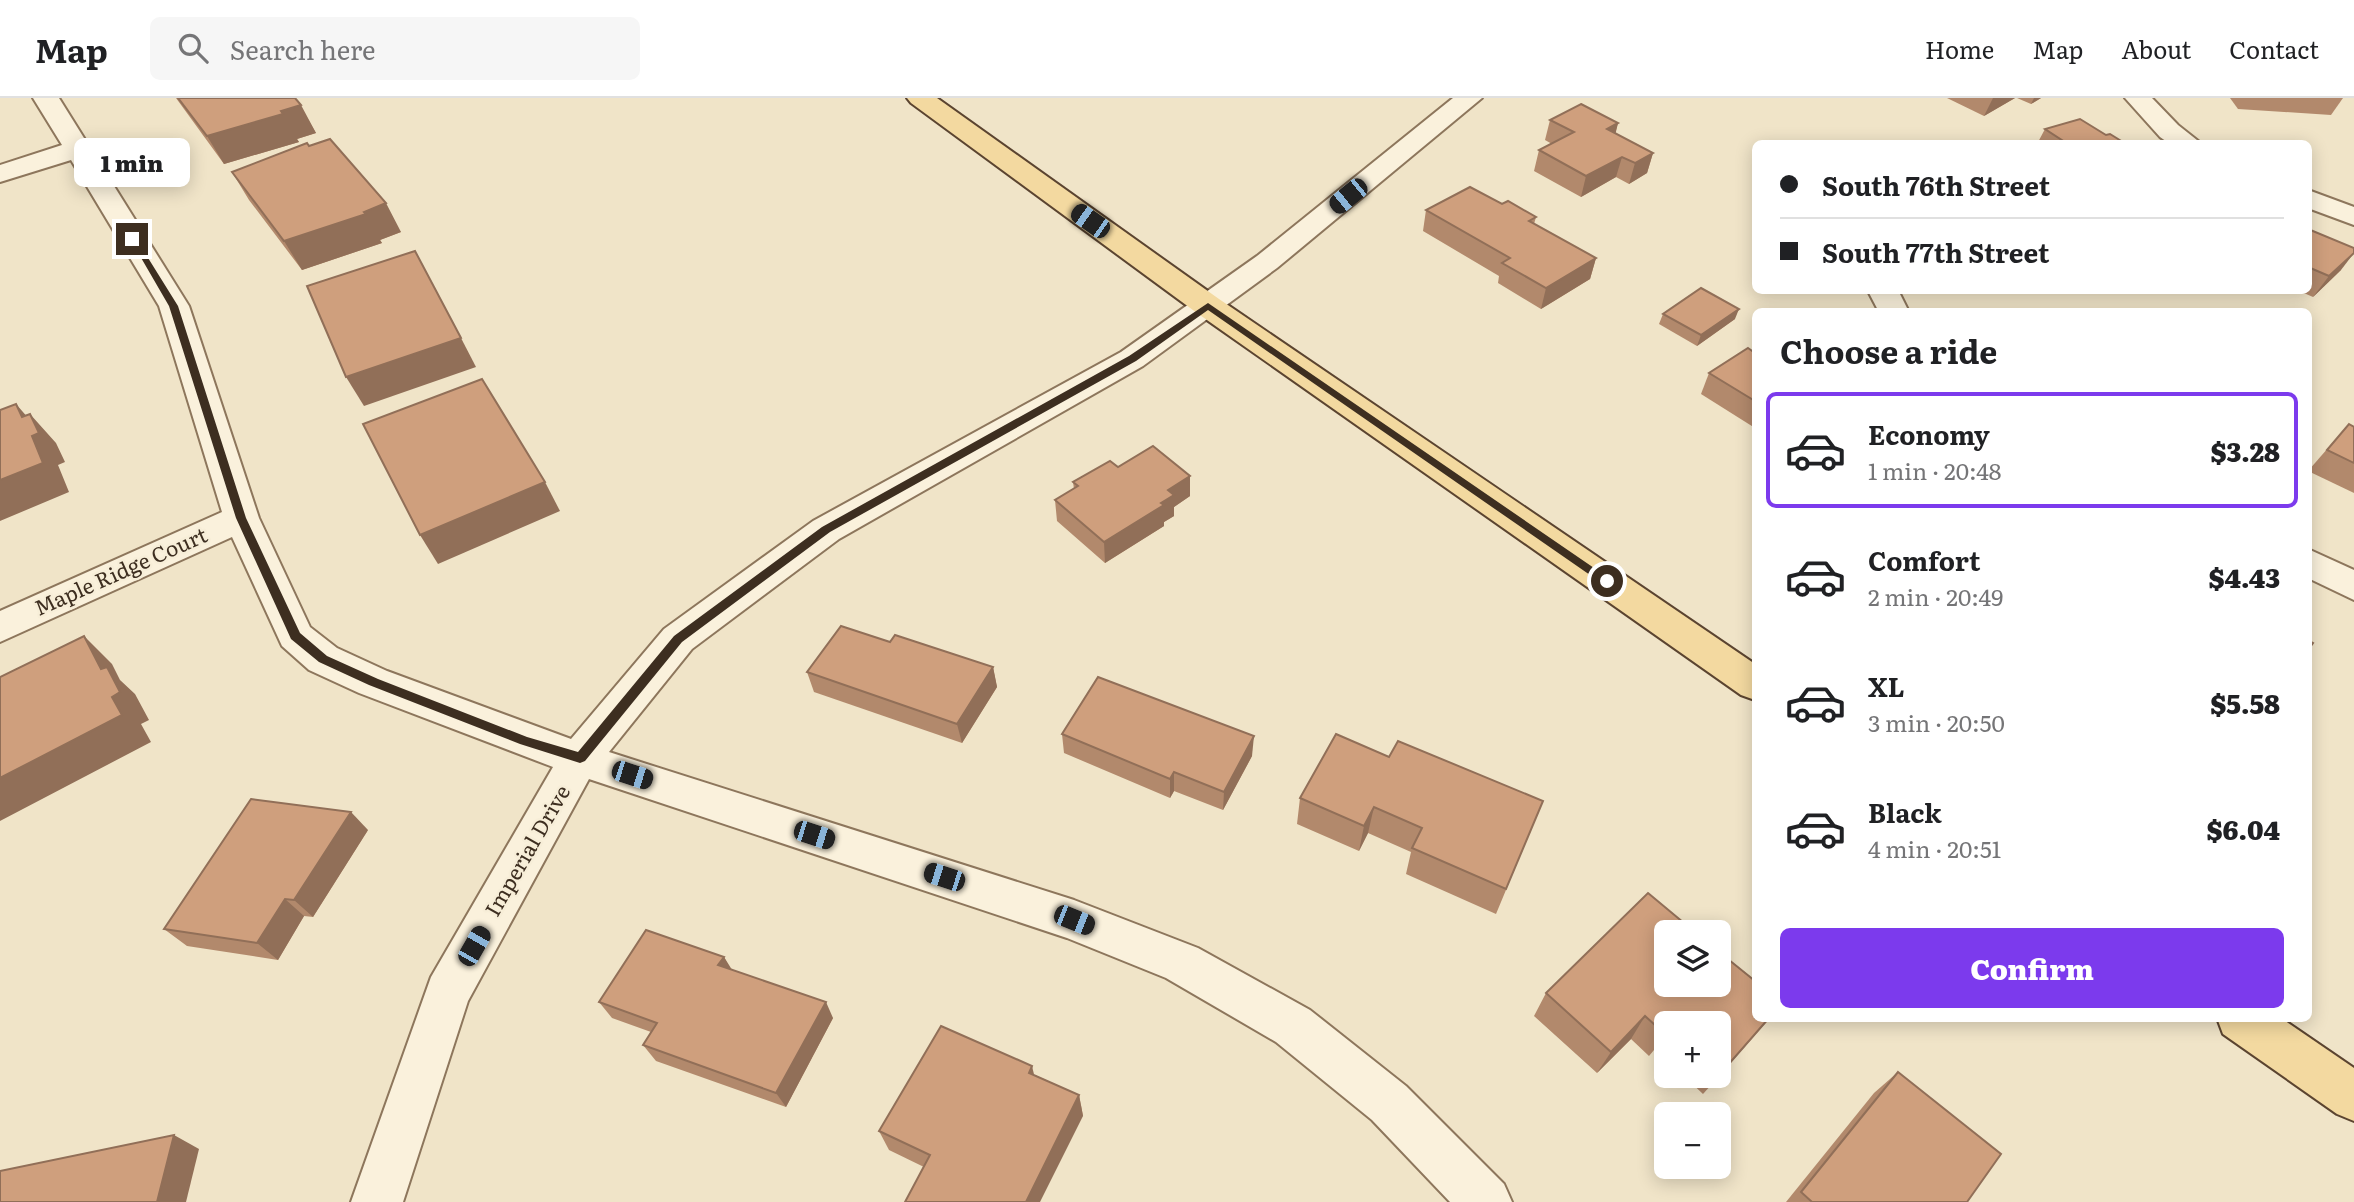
<!DOCTYPE html>
<meta charset="utf-8">
<style>
body{margin:0;font-family:Literata,serif;background:#f6f6f6;color:#202124;height:100vh;display:flex;flex-direction:column;font-size:26px;white-space:nowrap}
*{box-sizing:border-box;margin:0}
p{font-size:23px;color:#757577}
.icon{flex:none;width:38px;height:38px;fill:none;stroke:currentColor;stroke-width:2;stroke-linecap:round;stroke-linejoin:round}
.map{position:relative;flex:1;overflow:hidden}
.drawer{position:absolute;left:1752px;top:210px;width:560px;height:714px;display:flex;flex-direction:column;background:#fff;border-radius:10px;box-shadow:0 4px 18px #0003}
.drawer>*{flex:none}
.hud{position:absolute;left:1752px;top:42px;width:560px;height:154px;border-radius:10px;box-shadow:0 4px 18px #0003;display:grid;align-content:center;height:154px;padding:0 28px;background:#fff}
.controls{position:absolute;left:1654px;top:822px;display:grid;gap:14px}
.controls a{display:grid;place-items:center;width:77px;height:77px;border-radius:10px;background:#fff;box-shadow:0 4px 18px #0003;font-size:35px}
.end{position:absolute;width:32px;height:32px;margin:-16px;border:9px solid #3d2e20;background:#fff;box-shadow:0 0 0 4px #fff}
.from{border-radius:50%}
.bubble{position:absolute;height:49px;border-radius:10px;background:#fff;box-shadow:0 4px 18px #0003;font-size:23px;font-weight:800;line-height:49px;text-align:center}
.car{position:absolute;width:21px;height:42px;margin:-21px -10px;border-radius:9px;box-shadow:0 0 5px 2px #0007;background:linear-gradient(#222 24%,#8ab4d8 0 40%,#222 0 76%,#8ab4d8 0 86%,#222 0)}
.hud b{display:flex;align-items:center;gap:24px;height:66px;font-size:26px}
.hud b+b{border-top:2px solid #e0e0e0}
.hud i{width:18px;height:18px;background:#202124}
ul{padding:0;list-style:none}
li{display:flex;align-items:center;gap:21px;height:116px;margin:0 14px 10px;padding:0 14px;border:4px solid transparent;border-radius:10px}
li div{flex:1}
li b{display:block;font-size:26px}
li em{font-style:normal;font-weight:800}
li.on{border-color:#7c3aed}
li>.icon{width:63px;height:63px;stroke-width:1.5}
h2{padding:0 28px;font-size:32px;line-height:84px}
.action{display:flex;gap:14px;margin-top:auto;padding:14px 28px}
.action a{flex:1;height:80px;border-radius:10px;background:#7c3aed;color:#fff;font-size:28px;font-weight:800;line-height:80px;text-align:center}
header{display:flex;align-items:center;gap:42px;box-sizing:border-box;height:98px;padding:0 35px;background:#fff;border-bottom:2px solid #e0e0e0}
header strong{font-size:33px}
nav{display:flex;gap:38px;margin-inline-start:auto;font-size:24px}
.search{width:490px;height:63px;background:#f6f6f6;display:flex;align-items:center;gap:18px;box-sizing:border-box;padding:0 24px;border-radius:10px;color:#757577;font-size:26px}
.map>svg:first-child{display:block}
.lines{fill:none;stroke-linecap:round;stroke-linejoin:round}
.minor-casing{stroke:#8d765c;stroke-width:4}
.major-casing{stroke:#5b4430;stroke-width:4}
.minor{fill:#faf1dc;fill-rule:evenodd}
.major{fill:#f3d9a0;fill-rule:evenodd}
.wall{fill:#b2896c}
.shaded-wall{fill:#916f58}
.building{fill:#cf9f7d;stroke:#916f58;stroke-width:2}
.route{fill:#3d2e20}
.labels{text-anchor:middle;stroke-width:5;stroke-linejoin:round;paint-order:stroke}
.street-label{font-size:21px;fill:#3d2e20;stroke:#f7eed8}
</style>
<header>
<strong>Map</strong>
<div class="search"><svg class="icon" aria-label="search" viewBox="0 0 24 24"><circle cx="10" cy="10" r="6"/><path d="M15 15l6 6"/></svg>Search here</div>
<nav><a>Home</a><a>Map</a><a>About</a><a>Contact</a></nav>
</header>
<div class="map">
<svg width="2354" height="1104" viewBox="0 0 2354 1104">
<rect width="100%" height="100%" fill="#f0e4c8"/>
<g class="lines">
<g class="minor-casing">
<g id="minor">
<path d="M33,0H59L189,208L259,420L310,529L337,550L387,573L571,641L664,531L813,423L1121,254L1257,158L1453,0H1482L1277,170L1143,268L839,441L692,551L609,654L1074,802L1198,850L1310,912L1406,988L1504,1086L1512,1104H1450L1372,1022L1276,944L1166,880L1067,840L589,681L468,903L403,1104H351L431,879L553,669L359,595L309,572L282,548L232,439L0,544V513L222,414L159,208L71,62L0,84V67L62,47Z"/>
<path d="M2125,0H2152L2178,27L2202,46H2170L2160,39Z"/>
<path d="M2308,92L2354,109V127L2308,110Z"/>
<path d="M1898,192L1909,214H1879L1868,193Z"/>
<path d="M2308,451L2354,472V502L2308,480Z"/>
</g>
</g>
<g class="major-casing">
<g id="major">
<path d="M907,0H937L1219,201L1755,566V602L1741,597L1197,215L911,5Z"/>
<path d="M2217,920H2281L2354,970V1023L2337,1016L2223,936Z"/>
</g>
</g>
<use href="#minor" class="minor"/>
<use href="#major" class="major"/>
</g>
<g class="wall">
<path d="M176,0H295L316,35L297,41L299,44L224,66Z"/>
<path d="M1947,0H2015L1984,18Z"/>
<path d="M2017,0H2041L2031,6Z"/>
<path d="M2230,0H2343L2331,17L2238,11Z"/>
<path d="M1550,22L1618,25L1615,36L1653,55L1647,75L1629,86L1616,79L1581,99L1534,73L1539,52L1552,46L1545,42Z"/>
<path d="M2045,31L2106,37L2126,46H2037Z"/>
<path d="M309,48L401,134L380,142L382,145L302,172L249,102L232,74Z"/>
<path d="M1502,106L1536,119L1534,126L1596,160L1590,181L1541,211L1498,185L1499,178L1423,133L1426,112Z"/>
<path d="M2308,131L2341,172L2313,199L2297,192H2308Z"/>
<path d="M1663,216L1735,221L1697,248L1659,226Z"/>
<path d="M1755,255V330L1701,296L1709,275Z"/>
<path d="M2349,326L2354,329V395L2308,373Z"/>
<path d="M1118,369L1190,398L1174,409V418L1164,424V428L1105,465L1057,423L1055,402L1074,391L1073,384Z"/>
<path d="M890,544L993,569L997,589L962,645L814,594L807,574Z"/>
<path d="M1062,636L1252,658L1223,712L1174,693L1170,700L1064,655Z"/>
<path d="M1389,659L1543,703L1496,816L1406,776L1411,754L1368,735L1359,753L1297,726L1300,700Z"/>
<path d="M368,732L313,819L304,818L278,862L187,848L164,831Z"/>
<path d="M724,859L731,872L833,920L786,1009L656,963L643,947L651,934L612,920L599,904Z"/>
<path d="M1546,895L1770,920L1703,996L1684,978H1718V926H1666V963L1654,952L1649,958L1631,941L1597,975L1534,918Z"/>
<path d="M1898,974L1967,1104H1786L1874,995Z"/>
<path d="M1035,977L1079,997L1083,1018L924,1069L889,1052L879,1033Z"/>
</g>
<g class="shaded-wall">
<path d="M1993,0H2015L1984,18Z"/>
<path d="M2034,0H2041L2031,6Z"/>
<path d="M301,7L316,35L297,41L299,44L224,66L207,38Z"/>
<path d="M1618,25L1613,46L1607,31Z"/>
<path d="M1653,55L1647,75L1629,86L1635,65Z"/>
<path d="M1622,59L1616,79L1581,99L1586,78Z"/>
<path d="M386,105L401,134L380,142L382,145L302,172L284,143Z"/>
<path d="M2354,155L2341,172L2313,199L2329,178Z"/>
<path d="M1596,160L1590,181L1541,211L1546,190Z"/>
<path d="M1739,211L1735,221L1697,248L1701,237Z"/>
<path d="M461,240L476,269L364,308L346,279Z"/>
<path d="M16,306L36,329L30,316L56,345L65,364L58,367L69,394L0,423V382L22,319Z"/>
<path d="M1190,378V398L1174,409V418L1164,424V428L1105,465L1104,444L1161,405L1168,392Z"/>
<path d="M545,384L560,413L438,466L420,437Z"/>
<path d="M84,538L112,566L120,582L135,596L149,622L141,626L151,644L0,723V680L112,599L101,571Z"/>
<path d="M993,569L997,589L962,645L957,626Z"/>
<path d="M1254,638L1252,658L1223,712L1224,694Z"/>
<path d="M1174,674V693L1170,700V681Z"/>
<path d="M1374,709L1368,735L1359,753L1364,728Z"/>
<path d="M351,714L368,732L313,819L294,802Z"/>
<path d="M285,801L304,818L278,862L257,845Z"/>
<path d="M724,859L734,875L718,867Z"/>
<path d="M826,904L833,920L786,1009L776,995Z"/>
<path d="M1645,918L1631,941L1597,975L1611,954Z"/>
<path d="M1770,920L1703,996L1721,975Z"/>
<path d="M1032,968L1037,989L1029,975Z"/>
<path d="M1079,997L1083,1018L1040,1104H1026Z"/>
<path d="M174,1037L199,1051L186,1104H157Z"/>
</g>
<g class="building">
<path d="M178,0H295L301,7L281,13L283,16L207,38Z"/>
<path d="M1581,6L1618,25L1607,31L1653,55L1635,65L1622,59L1586,78L1539,52L1574,34L1550,22Z"/>
<path d="M2080,21L2106,37L2110,36L2126,46H2068L2045,31Z"/>
<path d="M330,41L386,105L364,114L366,116L284,143L232,74L307,45L309,48Z"/>
<path d="M1470,89L1502,106L1508,103L1536,119L1529,123L1596,160L1546,190L1502,165L1510,160L1426,112Z"/>
<path d="M2308,131L2354,150V155L2329,178L2308,169Z"/>
<path d="M415,153L461,240L346,279L307,188Z"/>
<path d="M1701,190L1739,211L1701,237L1663,216Z"/>
<path d="M1748,250L1755,255V303L1709,275Z"/>
<path d="M482,281L545,384L420,437L363,326Z"/>
<path d="M16,306L22,319L30,316L39,335L32,338L43,365L0,382V312Z"/>
<path d="M2349,326L2354,329V365L2327,352Z"/>
<path d="M1153,348L1190,378L1168,392L1174,397L1161,405L1164,407L1104,444L1055,402L1078,388L1073,384L1110,363L1118,369Z"/>
<path d="M841,528L890,544L895,537L993,569L957,626L807,574Z"/>
<path d="M84,538L101,571L107,569L120,594L112,599L122,617L0,680V579Z"/>
<path d="M2308,542L2313,545L2308,552Z"/>
<path d="M1098,579L1254,638L1224,694L1174,674L1170,681L1062,636Z"/>
<path d="M1336,636L1389,659L1398,643L1543,703L1506,791L1412,750L1422,730L1374,709L1364,728L1300,700Z"/>
<path d="M251,701L351,714L294,802L285,801L257,845L164,831Z"/>
<path d="M1648,795L1696,835H1666V887H1718V853L1755,883V920H1769L1721,975L1718,972V926H1666V935L1665,936L1645,918L1611,954L1546,895Z"/>
<path d="M646,832L724,859L718,867L826,904L776,995L643,947L657,925L599,904Z"/>
<path d="M941,928L1032,968L1029,975L1079,997L1026,1104H905L930,1057L879,1033Z"/>
<path d="M1898,974L2001,1056L1967,1104H1812L1801,1094Z"/>
<path d="M174,1037L157,1104H0V1073Z"/>
</g>
<path class="route" d="M129,139H135L178,208L246,420L300,535L327,558L378,581L527,639L578,654L674,538L822,429L1129,258L1208,205L1613,483L1611,486H1603L1208,212L1136,263L830,434L682,544L585,663L580,665L520,646L369,587L319,564L291,541L236,420L169,208Z"/>
<g class="labels">
<g class="street-label">
<text transform="translate(121 474) rotate(-24)" y="7">Maple Ridge Court</text>
<text transform="translate(528 753) rotate(-60)" y="7">Imperial Drive</text>
</g>
</g>
</svg>
<div class="controls">
<a><svg class="icon" aria-label="layers" viewBox="0 0 24 24"><path d="M12 4l9 5-9 5-9-5zM3 14l9 5 9-5"/></svg></a>
<a>+</a>
<a>−</a>
</div>
<i class="end from" style="left:1607px;top:483px"></i>
<i class="end" style="left:132px;top:141px"></i>
<div class="bubble" style="left:74px;top:40px;width:116px">1 min</div>
<i class="car" style="left:1348px;top:98px;rotate:231deg"></i>
<i class="car" style="left:1090px;top:123px;rotate:305deg"></i>
<i class="car" style="left:632px;top:677px;rotate:108deg"></i>
<i class="car" style="left:814px;top:737px;rotate:108deg"></i>
<i class="car" style="left:944px;top:779px;rotate:288deg"></i>
<i class="car" style="left:1074px;top:822px;rotate:112deg"></i>
<i class="car" style="left:474px;top:848px;rotate:30deg"></i>
<div class="hud">
<b><i class="from"></i>South 76th Street</b>
<b><i></i>South 77th Street</b>
</div>
<section class="drawer">
<h2>Choose a ride</h2>
<ul>
<li class="on"><svg class="icon" aria-label="car" viewBox="0 0 24 24"><path d="M5 17H2v-5l4-1 3-4h7l3 4 3 1v5h-3M9 17h6M6 11h13"/><circle cx="7" cy="17" r="2"/><circle cx="17" cy="17" r="2"/></svg><div><b>Economy</b><p>1 min · 20:48</p></div><em>$3.28</em></li>
<li><svg class="icon" aria-label="car" viewBox="0 0 24 24"><path d="M5 17H2v-5l4-1 3-4h7l3 4 3 1v5h-3M9 17h6M6 11h13"/><circle cx="7" cy="17" r="2"/><circle cx="17" cy="17" r="2"/></svg><div><b>Comfort</b><p>2 min · 20:49</p></div><em>$4.43</em></li>
<li><svg class="icon" aria-label="car" viewBox="0 0 24 24"><path d="M5 17H2v-5l4-1 3-4h7l3 4 3 1v5h-3M9 17h6M6 11h13"/><circle cx="7" cy="17" r="2"/><circle cx="17" cy="17" r="2"/></svg><div><b>XL</b><p>3 min · 20:50</p></div><em>$5.58</em></li>
<li><svg class="icon" aria-label="car" viewBox="0 0 24 24"><path d="M5 17H2v-5l4-1 3-4h7l3 4 3 1v5h-3M9 17h6M6 11h13"/><circle cx="7" cy="17" r="2"/><circle cx="17" cy="17" r="2"/></svg><div><b>Black</b><p>4 min · 20:51</p></div><em>$6.04</em></li>
</ul>
<div class="action"><a>Confirm</a></div>
</section>
</div>
